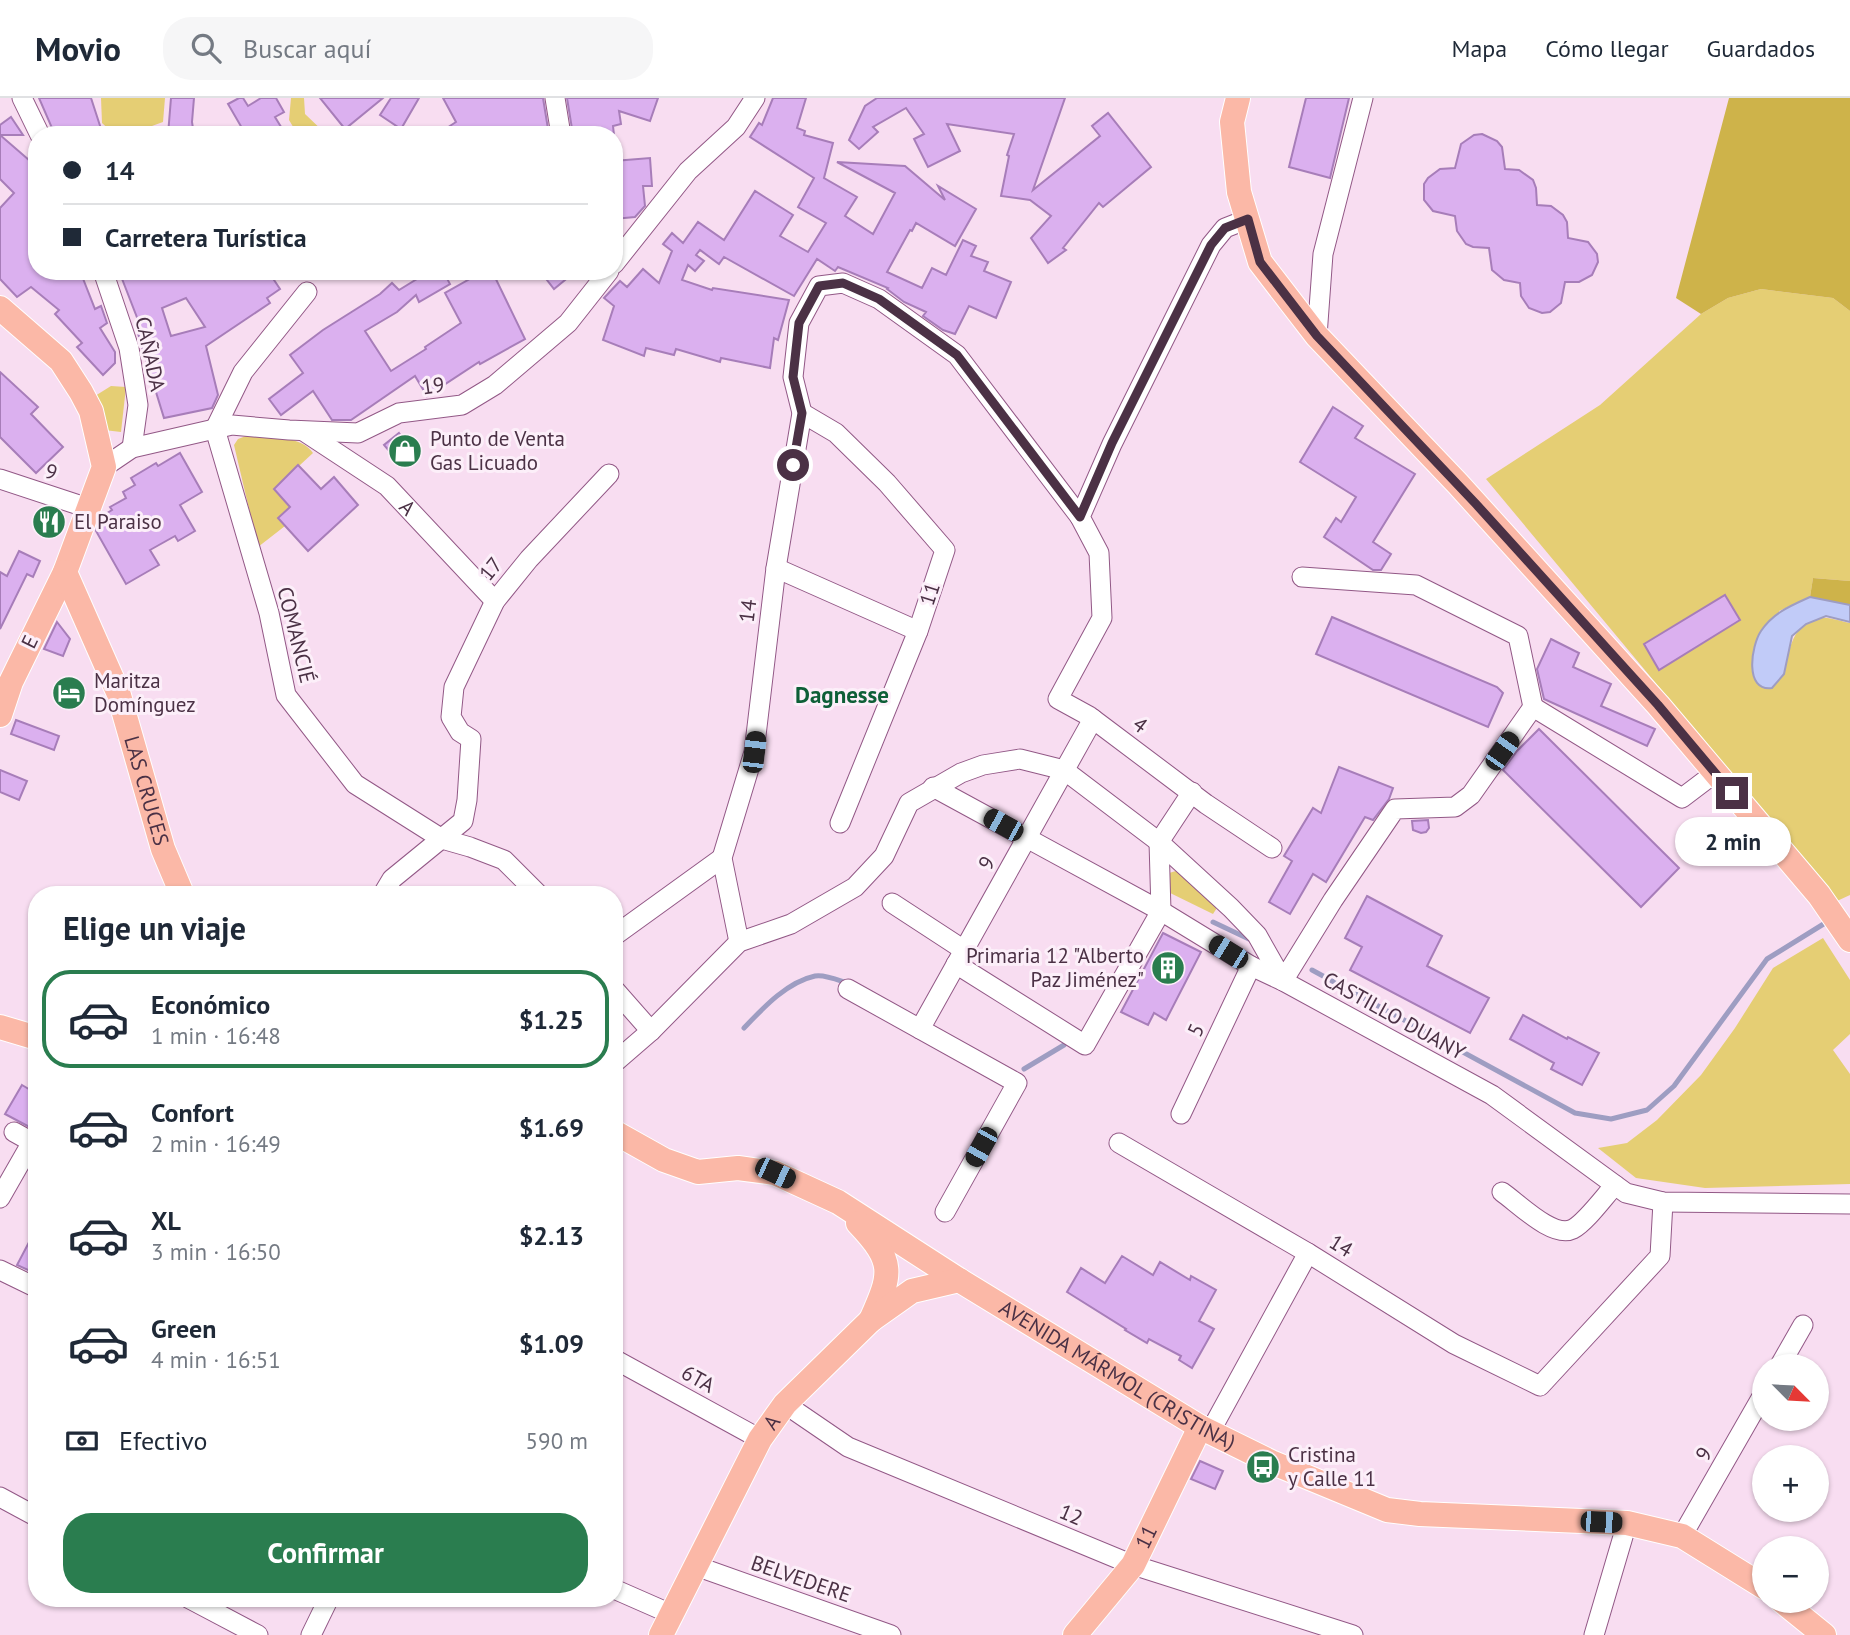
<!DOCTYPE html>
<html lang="es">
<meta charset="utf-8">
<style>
body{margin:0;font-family:"PT Sans",sans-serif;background:#f6f6f7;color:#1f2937;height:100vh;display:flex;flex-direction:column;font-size:26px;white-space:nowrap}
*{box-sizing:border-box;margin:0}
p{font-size:23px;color:#747a83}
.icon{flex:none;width:38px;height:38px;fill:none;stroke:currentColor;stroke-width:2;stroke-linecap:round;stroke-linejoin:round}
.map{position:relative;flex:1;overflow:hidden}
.details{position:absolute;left:28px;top:788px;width:595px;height:721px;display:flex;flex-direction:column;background:#fff;border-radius:28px;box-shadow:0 2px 5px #0004}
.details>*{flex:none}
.top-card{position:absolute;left:28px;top:28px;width:595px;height:154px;border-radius:28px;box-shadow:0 2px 5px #0004;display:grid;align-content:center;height:154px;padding:0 35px;background:#fff}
.needle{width:46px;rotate:114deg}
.fabs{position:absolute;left:1752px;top:1256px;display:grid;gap:14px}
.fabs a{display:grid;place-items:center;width:77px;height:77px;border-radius:50%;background:#fff;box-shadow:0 2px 5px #0004;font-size:35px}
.end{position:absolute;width:32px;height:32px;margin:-16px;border:9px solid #4b3145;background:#fff;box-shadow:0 0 0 4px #fff}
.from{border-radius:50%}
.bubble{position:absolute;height:49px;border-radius:24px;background:#fff;box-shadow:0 2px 5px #0004;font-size:23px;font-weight:700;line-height:49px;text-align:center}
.car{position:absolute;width:21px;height:42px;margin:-21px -10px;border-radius:9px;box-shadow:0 0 5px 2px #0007;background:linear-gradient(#222 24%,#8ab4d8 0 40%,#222 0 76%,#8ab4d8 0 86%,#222 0)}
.top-card b{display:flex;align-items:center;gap:24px;height:66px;font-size:26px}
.top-card b+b{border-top:2px solid #e0e1e3}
.top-card i{width:18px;height:18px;background:#1f2937}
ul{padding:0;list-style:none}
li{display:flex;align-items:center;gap:21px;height:98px;margin:0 14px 10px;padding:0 21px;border:4px solid transparent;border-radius:28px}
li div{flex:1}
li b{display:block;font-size:26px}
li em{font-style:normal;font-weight:700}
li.active{border-color:#2a7d4f}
li>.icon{width:63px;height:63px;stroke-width:1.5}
h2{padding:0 35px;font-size:32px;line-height:84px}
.pay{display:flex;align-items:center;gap:18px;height:77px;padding:0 35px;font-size:26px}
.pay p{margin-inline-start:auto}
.cta{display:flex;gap:14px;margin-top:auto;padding:14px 35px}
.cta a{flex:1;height:80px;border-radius:28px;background:#2a7d4f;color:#fff;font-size:28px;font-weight:700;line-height:80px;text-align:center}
header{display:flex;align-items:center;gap:42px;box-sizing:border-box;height:98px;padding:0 35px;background:#fff;border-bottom:2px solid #e0e1e3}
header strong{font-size:33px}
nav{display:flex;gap:38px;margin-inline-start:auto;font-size:24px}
.search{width:490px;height:63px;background:#f6f6f7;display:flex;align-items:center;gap:18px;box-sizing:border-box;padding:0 24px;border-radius:28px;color:#747a83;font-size:26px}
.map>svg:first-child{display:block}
.green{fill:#e5ce74}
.forest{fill:#ceb34a}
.water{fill:#c1cbf8;stroke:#9e9dc2;stroke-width:2}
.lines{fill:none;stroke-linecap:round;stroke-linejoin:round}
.stream{stroke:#9e9dc2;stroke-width:5}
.building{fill:#dbb0ef;stroke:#a77db9;stroke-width:2;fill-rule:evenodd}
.minor-casing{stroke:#925886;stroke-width:21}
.major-casing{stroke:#fff;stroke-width:26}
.minor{stroke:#fff;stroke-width:19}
.major{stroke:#fbb8a7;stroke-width:24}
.route{stroke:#4b3145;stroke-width:9}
.labels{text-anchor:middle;stroke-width:6;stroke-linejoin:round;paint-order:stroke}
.street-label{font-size:21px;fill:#4b3145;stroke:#fceff9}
.poi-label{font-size:21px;fill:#4b3145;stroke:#fceff9;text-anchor:start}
.neighbourhood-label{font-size:23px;font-weight:bold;fill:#0d5f37;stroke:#fceff9}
</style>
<header>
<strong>Movio</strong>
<div class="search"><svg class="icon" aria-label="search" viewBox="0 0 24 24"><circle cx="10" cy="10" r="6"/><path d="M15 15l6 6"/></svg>Buscar aquí</div>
<nav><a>Mapa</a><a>Cómo llegar</a><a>Guardados</a></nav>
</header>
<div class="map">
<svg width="1850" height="1537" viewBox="0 0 1850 1537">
<rect width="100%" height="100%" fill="#f8ddf1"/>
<g class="green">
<path d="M101,0H165L163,24L127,37H115L102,25Z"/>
<path d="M291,0H304L305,16L327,37H298L289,22Z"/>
<path d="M1761,191L1833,200L1850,213V483L1813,480L1810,499L1779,513L1784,576C1789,553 1792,523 1822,520C1830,519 1842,524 1850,525V797L1837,803L1486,381L1600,307L1701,216L1728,200Z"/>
<path d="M111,288L126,289L121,334L104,332L95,298Z"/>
<path d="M246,338C267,340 300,336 313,355L274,391L290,409L279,420L285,428L258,449L234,347L238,341Z"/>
<path d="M1176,773L1220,805L1213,816L1164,792L1169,775Z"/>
<path d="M1823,840L1850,882V936L1833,952L1850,976V1086L1705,1090L1636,1080L1598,1050L1627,1045L1657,1022L1701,977L1735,930L1773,870Z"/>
</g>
<g class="forest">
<path d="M1729,0H1850V213L1833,200L1761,191L1728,200L1701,216L1676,200Z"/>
<path d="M1813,480L1850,483V507L1810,499Z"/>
</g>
<path class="water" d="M1810,499L1850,507V524L1826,518L1806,526L1792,538L1784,576L1772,590C1744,594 1751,548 1761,533C1773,515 1790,508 1810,499Z"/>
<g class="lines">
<g class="stream">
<path d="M1213,824L1251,842"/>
<path d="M1312,872L1575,1015L1611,1021L1647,1012L1674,988L1767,861L1830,822"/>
<path d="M744,930C763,910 787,884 815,878C824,876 838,882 847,885"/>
<path d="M1024,971L1064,947"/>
</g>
</g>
<g class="building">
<path d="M39,0H91L103,37H55Z"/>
<path d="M171,0H194L192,24L194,37H168Z"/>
<path d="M239,0H243L248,8L261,0H276L284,14L275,19L286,37H246L228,6Z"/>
<path d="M320,0H383L345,31Z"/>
<path d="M391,0H419L401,31L380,17Z"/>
<path d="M443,0H543L549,37H436L456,24Z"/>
<path d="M567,0H658L650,23L619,13L621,26L613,28L614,37H573Z"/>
<path d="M773,0H806L797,30L805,33L804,37L833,45L824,80L857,99L845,118L873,136L895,95L837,64L905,68L945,102L938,88L976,111L955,148L916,125L912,133L910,132L887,174L922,190L932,170L946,177L963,142L976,148L971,158L988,164L984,173L1011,184L996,220L969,208L955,236L943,232L923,218L926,214L904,204L887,191L888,190L838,169L835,173L817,161L794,198L724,159L719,166L700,152L696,157L704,163L695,173L688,167L682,182L712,192L713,190L789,202L778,242L774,240L770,270L721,260L720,264L676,251L674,257L646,250L644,258L603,242L614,208L604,200L620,183L627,189L643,171L659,185L672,153L663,146L672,135L683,145L698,124L724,142L755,93L793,117L780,138L808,154L826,125L798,109L814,80L750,39L759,25L762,27Z"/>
<path d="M877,0H1065L1033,92L1100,38L1092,28L1108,15L1151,69L1103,109L1099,105L1063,150L1066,152L1048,165L1031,140L1051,118L1030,102L1001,98L1009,58L1007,57L1014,36L947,26L960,53L928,69L914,41L924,36L906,10L873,29L878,34L859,51L849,42L865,8Z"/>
<path d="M1306,0H1349L1330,80L1289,69Z"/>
<path d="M11,19L23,37H0V27Z"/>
<path d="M1482,36L1497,43L1502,49L1505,71L1519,72L1533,82L1536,90L1537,107L1551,108L1563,117L1567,124L1568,140L1588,144L1597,156L1598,164L1592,177L1579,184H1565L1561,205L1550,214L1542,215L1529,210L1521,198L1520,185L1504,182L1492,172L1489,150L1473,149L1466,146L1457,133L1455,118L1433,113L1424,102V86L1428,80L1440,71L1455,70L1461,46L1474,37Z"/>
<path d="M0,37L37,69V173H80L95,211L101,208L107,225L100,230L115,254V265L103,277L77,249L82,245L55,216L59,212L31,189L17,199L0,181V110L14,95L0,81Z"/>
<path d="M650,60L652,88H643L645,108L635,119L614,121V63Z"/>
<path d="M119,173H268L280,191L267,200L270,205L206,248L218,297L212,310L164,320L136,229L138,222ZM186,200L205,229L171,238L162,210Z"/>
<path d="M430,173H443L450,186L419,204L416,197L397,214L365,233L391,273L426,251L425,249L461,225L445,195L484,173H492L525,241L480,266L479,264L427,298L415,278L351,322H332L313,293L281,317L269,301L303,275L290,257L323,232L380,196L392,185L399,192Z"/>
<path d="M540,173H576L554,191Z"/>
<path d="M0,274L38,309L31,316L63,349L36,375L0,339Z"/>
<path d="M1333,309L1363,328L1355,340L1415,376L1373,444L1391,456L1381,472H1373L1324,439L1336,420L1341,424L1356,399L1300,364Z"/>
<path d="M399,335L415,355L401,367L384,347Z"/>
<path d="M180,355L202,394L180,407L195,433L178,443L175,438L150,452L159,467L126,486L96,433L101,419L112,412L110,409L126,400L123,394L135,387L131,380L156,365L158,368Z"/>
<path d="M298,367L321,391L334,379L358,407L308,453L278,420L290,409L274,391Z"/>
<path d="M19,453L40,463L33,479L27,476L0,531V474L7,478Z"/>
<path d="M1725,497L1740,522L1659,572L1644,546Z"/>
<path d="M1332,519L1497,589L1503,595L1488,629L1316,556Z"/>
<path d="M57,524L70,541L63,558L44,551Z"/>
<path d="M1551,541L1579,555L1573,569L1611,586L1601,608L1655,631L1647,648L1544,601L1537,571Z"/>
<path d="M16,622L59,638L54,652L11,636Z"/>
<path d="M1539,631L1679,770L1641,809L1503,672L1517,653Z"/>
<path d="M1339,669L1393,690L1389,701L1373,722L1365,719L1326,784L1313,776L1290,816L1269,804L1292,763L1284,758L1313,710L1321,715Z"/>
<path d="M0,672L27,683L19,702L0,694Z"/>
<path d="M1428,722L1429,730L1426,734L1421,735L1413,732L1412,723Z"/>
<path d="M1367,798L1442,838L1427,868L1489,900L1470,935L1350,872L1362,849L1345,840Z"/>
<path d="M1163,835L1201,854L1166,922L1154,915L1148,927L1121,914Z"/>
<path d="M1523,917L1567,941L1568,939L1599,955L1582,987L1551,971L1554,965L1510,941Z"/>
<path d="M22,987L37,996V1033L5,1016Z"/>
<path d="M37,1129V1176L17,1167Z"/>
<path d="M1122,1158L1153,1177L1160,1164L1190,1182L1191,1178L1216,1192L1199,1223L1214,1231L1192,1270L1179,1262L1181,1258L1149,1241L1147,1245L1125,1232L1126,1231L1067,1194L1081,1170L1105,1185Z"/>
<path d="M1200,1363L1223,1373L1215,1391L1191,1381Z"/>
</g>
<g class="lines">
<g class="minor-casing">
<g id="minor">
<path d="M22,0L40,37"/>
<path d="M555,0L561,37"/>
<path d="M1248,121L1225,130L1211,147L1112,346L1080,419L1099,455L1102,520L1058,601L1089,618L1206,706L1272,750"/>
<path d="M614,166L688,73L736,29L755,0"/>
<path d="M103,173L129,250L138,307L132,350"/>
<path d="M307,194L243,274L215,331L269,515L286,597L355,686L442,741L470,749L504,762L538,796"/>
<path d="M1317,238L1323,156L1363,0"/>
<path d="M802,315L836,335L887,385L945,452L918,533L840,725"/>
<path id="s1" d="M305,334L387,388L495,503"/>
<path d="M104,369L132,350L232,327L289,332L358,335L399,315L462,307L495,287L568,225L609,173"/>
<path d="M0,381L88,410"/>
<path d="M776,470L918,533"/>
<path d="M1302,479L1416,487L1518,538L1533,609"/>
<path d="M933,689L1161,813L1251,868L1283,883L1492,997L1626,1095L1663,1104L1850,1106"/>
<path d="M383,796L392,781L463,723L467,702L471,641L460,634L451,619L454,589L495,503L529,461L609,376"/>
<path d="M892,805L964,852"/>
<path d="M614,838L722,760"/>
<path d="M739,844L722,760L754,654L776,470L802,315L793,279L799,225L819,188L843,185L879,201L957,257L1080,419"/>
<path d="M956,866L1085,947L1161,813L1159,744L1192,694"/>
<path d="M614,891L651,933"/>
<path d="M848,891L1017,985L945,1114"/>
<path d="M920,931L1093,621"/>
<path d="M614,965L651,933L739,844L791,826L855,789L884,758L909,705L961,675L983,667L1020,661L1064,672L1159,744L1231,810L1257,837L1283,883L1333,802L1395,711L1455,709L1471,697L1533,609L1682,700L1715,675"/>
<path d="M1181,1016L1251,868"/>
<path d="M1119,1045L1308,1155L1454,1246L1540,1288L1660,1158L1663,1104"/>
<path d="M1502,1094C1518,1105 1553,1141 1573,1131C1586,1124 1604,1099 1615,1087"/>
<path d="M0,1100L32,1044L14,1034"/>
<path d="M0,1172L37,1190"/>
<path d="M614,1261L760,1341"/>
<path d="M1779,1269L1803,1227"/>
<path d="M785,1306L848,1349L1133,1467L1353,1537"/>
<path d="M1210,1334L1308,1155"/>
<path d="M0,1399L37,1419"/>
<path d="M1682,1438L1764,1295"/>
<path d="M696,1468L891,1537"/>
<path d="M614,1491L671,1516"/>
<path d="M188,1500L258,1537"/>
<path d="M311,1537L329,1500"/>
<path d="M1594,1537L1627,1425"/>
</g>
</g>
<g class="major-casing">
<g id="major">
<path d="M1238,0L1232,24L1239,94L1260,164L1317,238L1458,386L1658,607L1819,797L1850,842"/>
<path d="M0,210L61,263L81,294L91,313L104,369L65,474L11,584L0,617"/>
<path id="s2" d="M65,474L118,594L163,751L182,796"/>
<path d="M0,929L37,940"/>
<path id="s3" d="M614,1034L664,1062L698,1074L738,1070L775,1075L838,1104L959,1182L1200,1329L1271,1364L1387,1412L1420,1416L1627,1425L1682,1438L1764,1489"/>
<path d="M858,1125C895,1164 892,1175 871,1222"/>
<path d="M1782,1503L1824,1537"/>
<path id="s4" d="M661,1537L760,1341L785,1306L871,1222L912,1193L959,1182"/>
<path id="s5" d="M1075,1537L1133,1467L1200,1329"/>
</g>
</g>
<use href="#minor" class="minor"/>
<use href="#major" class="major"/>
</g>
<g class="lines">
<path class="route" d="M793,367L802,315L793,279L799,225L819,188L843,185L879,201L957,257L1080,419L1112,345L1211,147L1225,130L1248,121L1260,164L1317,238L1476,406L1658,607L1732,695"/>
</g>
<defs>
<g id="shop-disc" transform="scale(1.75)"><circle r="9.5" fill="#2a7d4f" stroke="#fceff9"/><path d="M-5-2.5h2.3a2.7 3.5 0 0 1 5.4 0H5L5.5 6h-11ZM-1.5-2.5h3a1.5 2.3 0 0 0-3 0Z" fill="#fff"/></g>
<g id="restaurant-disc" transform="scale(1.75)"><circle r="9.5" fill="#2a7d4f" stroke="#fceff9"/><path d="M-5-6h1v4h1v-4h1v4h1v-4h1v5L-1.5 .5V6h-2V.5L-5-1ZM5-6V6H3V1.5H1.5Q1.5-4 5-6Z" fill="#fff"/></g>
<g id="hotel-disc" transform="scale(1.75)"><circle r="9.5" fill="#2a7d4f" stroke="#fceff9"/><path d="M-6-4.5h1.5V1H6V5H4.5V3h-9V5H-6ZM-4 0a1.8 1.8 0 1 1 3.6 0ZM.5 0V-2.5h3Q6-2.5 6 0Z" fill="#fff"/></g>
<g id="building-disc" transform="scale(1.75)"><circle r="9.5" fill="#2a7d4f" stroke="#fceff9"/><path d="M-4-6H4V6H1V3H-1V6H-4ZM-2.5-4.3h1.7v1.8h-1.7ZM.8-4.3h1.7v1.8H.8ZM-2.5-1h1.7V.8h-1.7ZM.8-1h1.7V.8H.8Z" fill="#fff"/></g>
<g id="bus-disc" transform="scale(1.75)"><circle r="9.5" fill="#2a7d4f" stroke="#fceff9"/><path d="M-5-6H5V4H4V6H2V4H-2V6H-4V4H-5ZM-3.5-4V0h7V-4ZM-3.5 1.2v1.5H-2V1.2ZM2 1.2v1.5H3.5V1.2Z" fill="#fff"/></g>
</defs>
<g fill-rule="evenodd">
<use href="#shop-disc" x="405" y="353"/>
<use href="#restaurant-disc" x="49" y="424"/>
<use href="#hotel-disc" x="69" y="595"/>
<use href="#building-disc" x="1168" y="870"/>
<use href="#bus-disc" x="1263" y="1369"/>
</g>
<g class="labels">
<g class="street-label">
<text transform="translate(150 256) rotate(78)" y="7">CAÑADA</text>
<text transform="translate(433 288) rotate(-8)" y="7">19</text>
<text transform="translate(51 374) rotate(18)" y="7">9</text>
<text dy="7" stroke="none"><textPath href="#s1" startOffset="128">A</textPath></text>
<text transform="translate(491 471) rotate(-51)" y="7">17</text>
<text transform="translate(930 496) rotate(-72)" y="7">11</text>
<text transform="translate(748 513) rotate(-83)" y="7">14</text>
<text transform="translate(296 537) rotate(76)" y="7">COMANCIÉ</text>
<text transform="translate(30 544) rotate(-64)" y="7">E</text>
<text transform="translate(1140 627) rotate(37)" y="7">4</text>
<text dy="7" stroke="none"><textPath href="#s2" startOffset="234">LAS CRUCES</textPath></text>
<text transform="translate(987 765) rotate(-61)" y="7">9</text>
<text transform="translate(1394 918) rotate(29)" y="7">CASTILLO DUANY</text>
<text transform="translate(1196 932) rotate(-65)" y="7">5</text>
<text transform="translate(1341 1148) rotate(32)" y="7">14</text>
<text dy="7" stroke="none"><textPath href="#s3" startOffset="569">AVENIDA MÁRMOL (CRISTINA)</textPath></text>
<text transform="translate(698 1281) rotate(29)" y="7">6TA</text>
<text dy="7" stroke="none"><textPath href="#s4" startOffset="240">A</textPath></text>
<text transform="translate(1704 1356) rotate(-60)" y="7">9</text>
<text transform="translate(1071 1417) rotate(23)" y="7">12</text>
<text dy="7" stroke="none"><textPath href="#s5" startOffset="122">11</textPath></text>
<text transform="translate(801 1481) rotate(19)" y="7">BELVEDERE</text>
</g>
<g class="poi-label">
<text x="430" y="348">Punto de Venta<tspan x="430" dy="24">Gas Licuado</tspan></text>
<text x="74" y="431">El Paraiso</text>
<text x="94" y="590">Maritza<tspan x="94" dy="24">Domínguez</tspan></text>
<text x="1144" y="865" text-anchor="end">Primaria 12 "Alberto<tspan x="1144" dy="24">Paz Jiménez"</tspan></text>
<text x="1288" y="1364">Cristina<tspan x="1288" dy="24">y Calle 11</tspan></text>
</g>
<g class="neighbourhood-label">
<text x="842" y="605">Dagnesse</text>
</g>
</g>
</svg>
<div class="fabs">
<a><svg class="needle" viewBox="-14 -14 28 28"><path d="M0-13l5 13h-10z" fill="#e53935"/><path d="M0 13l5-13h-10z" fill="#747a83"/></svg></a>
<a>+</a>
<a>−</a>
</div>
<i class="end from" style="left:793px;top:367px"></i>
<i class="end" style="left:1732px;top:695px"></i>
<div class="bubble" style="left:1675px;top:719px;width:116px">2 min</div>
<i class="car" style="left:1502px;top:653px;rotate:35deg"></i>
<i class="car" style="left:754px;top:654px;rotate:7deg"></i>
<i class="car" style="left:1003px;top:727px;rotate:299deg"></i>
<i class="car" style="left:1228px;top:854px;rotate:302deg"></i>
<i class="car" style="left:981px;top:1049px;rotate:209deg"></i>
<i class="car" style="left:775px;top:1075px;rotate:115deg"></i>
<i class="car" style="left:1601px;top:1424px;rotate:92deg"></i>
<div class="top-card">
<b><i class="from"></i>14</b>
<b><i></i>Carretera Turística</b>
</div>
<section class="details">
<h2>Elige un viaje</h2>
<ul>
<li class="active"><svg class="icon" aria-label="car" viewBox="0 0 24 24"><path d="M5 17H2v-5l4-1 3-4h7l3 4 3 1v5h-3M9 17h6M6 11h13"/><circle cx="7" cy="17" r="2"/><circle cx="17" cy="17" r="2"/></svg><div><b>Económico</b><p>1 min · 16:48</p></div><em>$1.25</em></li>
<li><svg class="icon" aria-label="car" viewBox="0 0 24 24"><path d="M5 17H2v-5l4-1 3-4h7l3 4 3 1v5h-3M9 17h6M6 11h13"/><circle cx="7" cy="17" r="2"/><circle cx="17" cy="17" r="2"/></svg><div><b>Confort</b><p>2 min · 16:49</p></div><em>$1.69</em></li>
<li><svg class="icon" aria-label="car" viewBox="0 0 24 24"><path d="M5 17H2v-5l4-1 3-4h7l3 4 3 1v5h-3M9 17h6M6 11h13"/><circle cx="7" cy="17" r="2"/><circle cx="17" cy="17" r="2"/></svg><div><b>XL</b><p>3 min · 16:50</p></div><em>$2.13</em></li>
<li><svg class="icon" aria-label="car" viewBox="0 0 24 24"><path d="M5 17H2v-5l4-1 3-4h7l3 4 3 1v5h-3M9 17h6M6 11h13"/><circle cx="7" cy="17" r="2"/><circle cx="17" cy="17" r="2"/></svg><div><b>Green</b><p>4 min · 16:51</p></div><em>$1.09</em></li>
</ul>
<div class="pay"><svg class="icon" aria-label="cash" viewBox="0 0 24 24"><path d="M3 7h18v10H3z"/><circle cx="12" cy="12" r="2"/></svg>Efectivo<p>590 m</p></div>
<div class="cta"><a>Confirmar</a></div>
</section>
</div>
